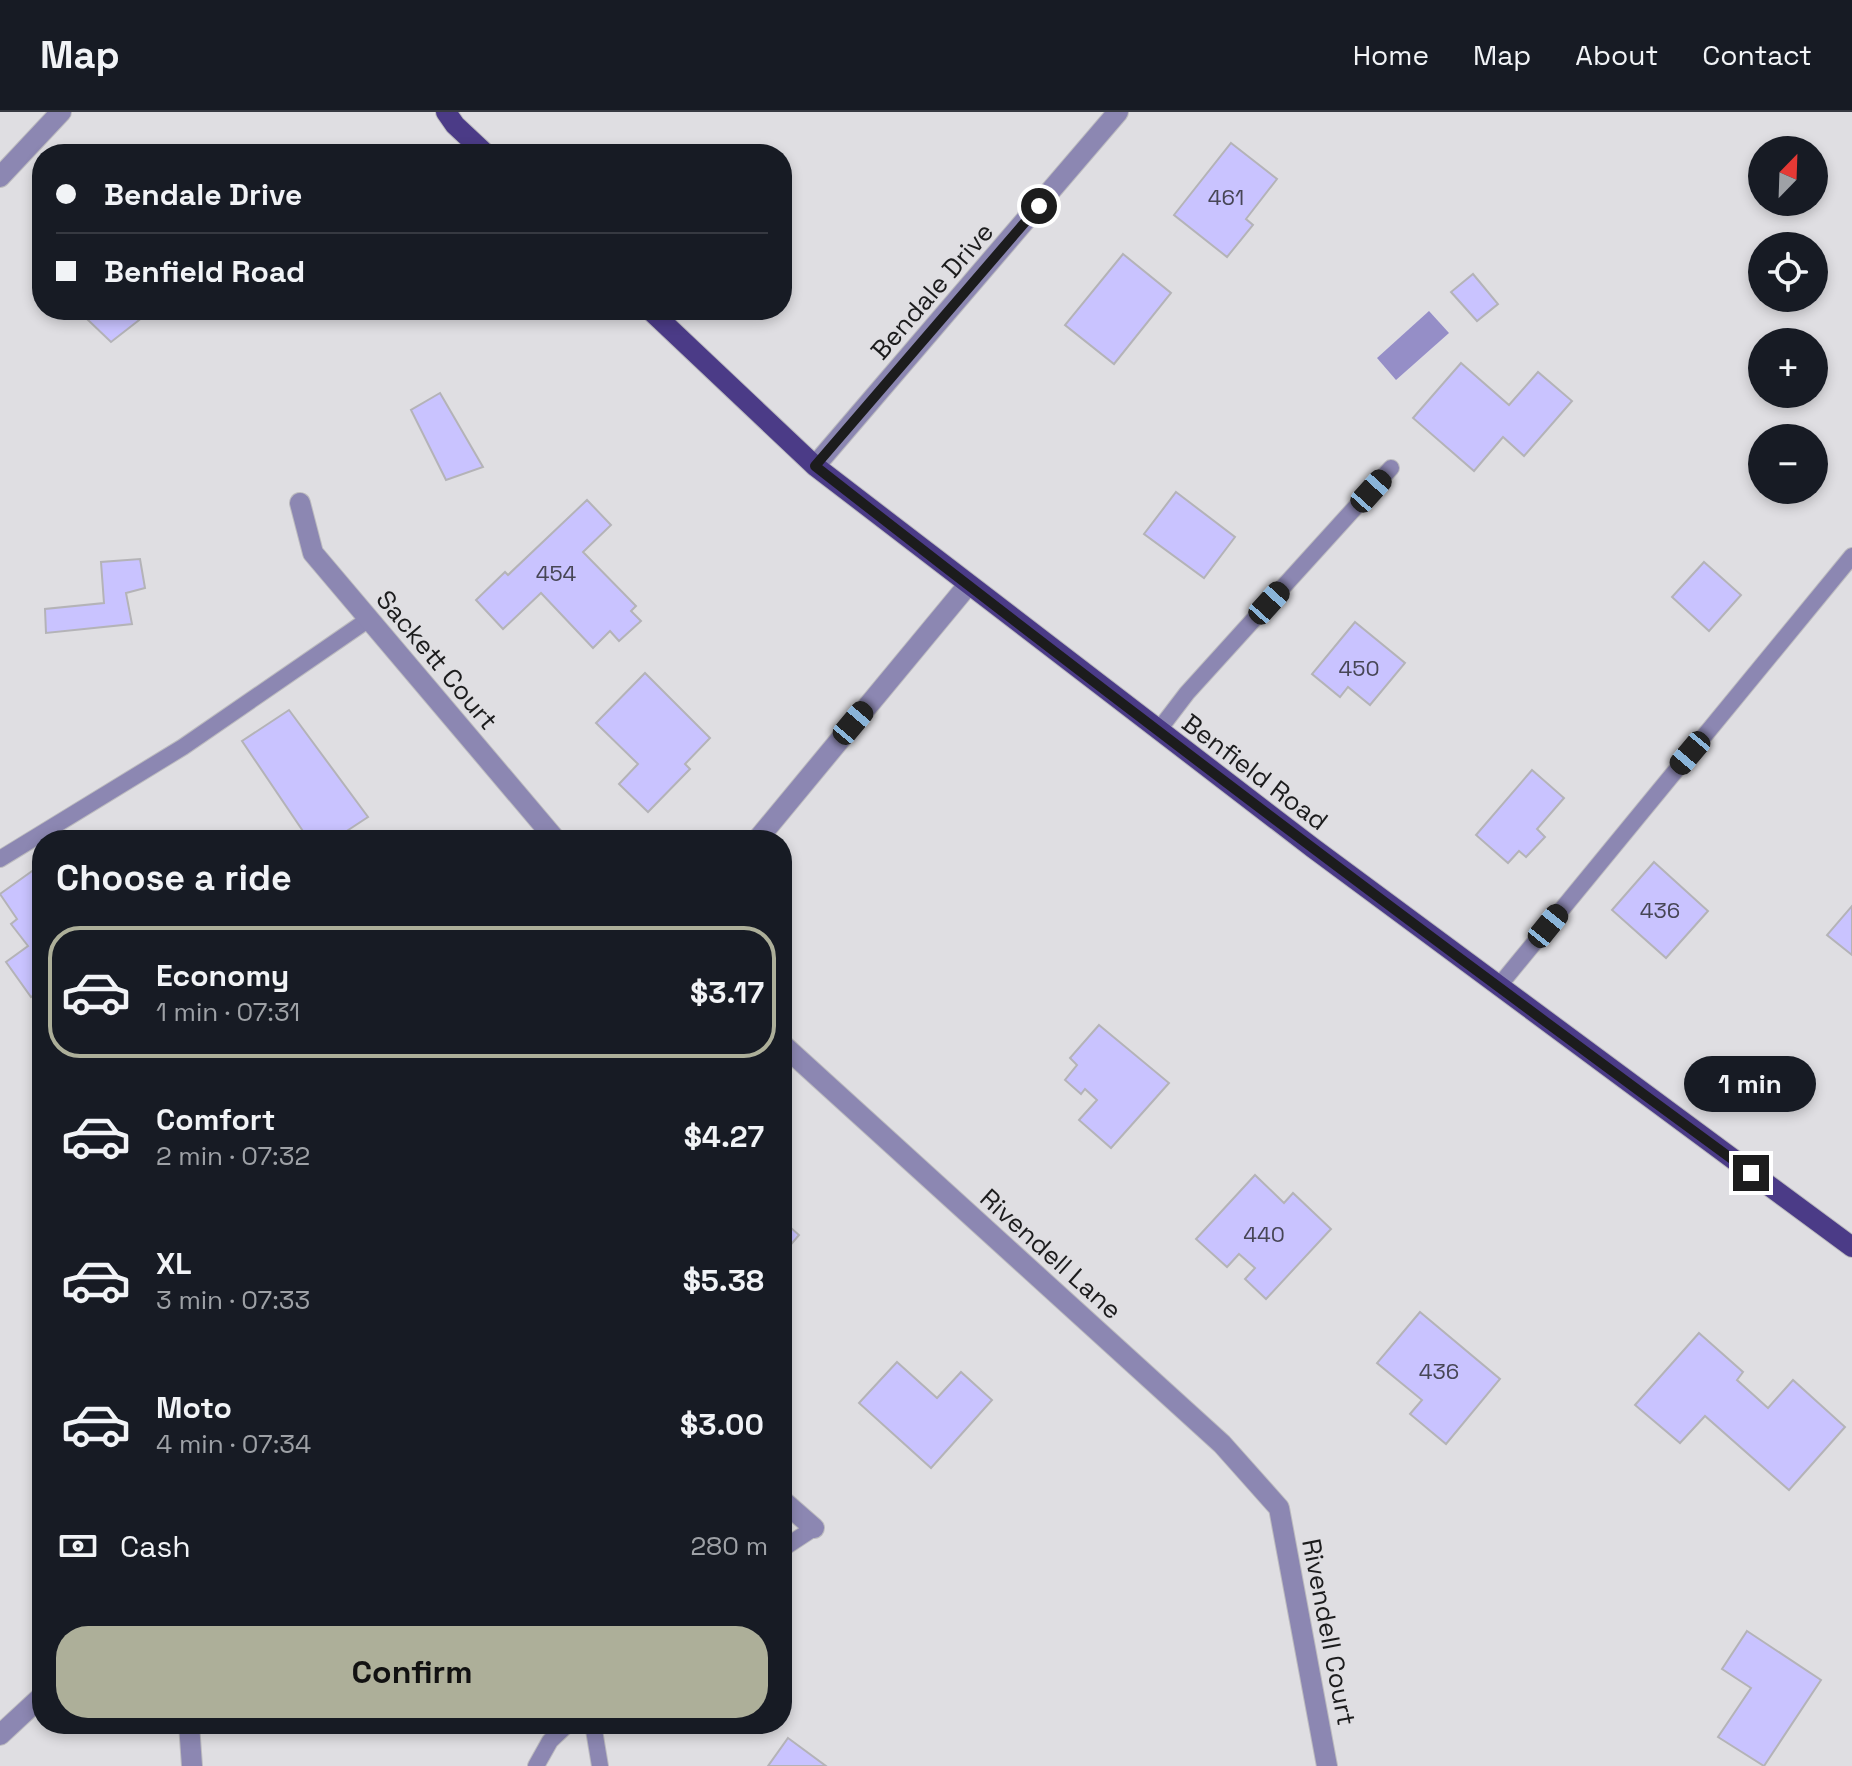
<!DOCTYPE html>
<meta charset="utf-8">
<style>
body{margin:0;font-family:"Space Grotesk",sans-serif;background:#242831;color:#f1f3f6;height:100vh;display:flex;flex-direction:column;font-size:30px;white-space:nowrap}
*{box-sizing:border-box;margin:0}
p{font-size:26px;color:#9ea1a6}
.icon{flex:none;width:44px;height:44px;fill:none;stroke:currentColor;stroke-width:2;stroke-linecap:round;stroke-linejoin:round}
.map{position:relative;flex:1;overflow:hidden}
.side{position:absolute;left:32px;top:718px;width:760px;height:904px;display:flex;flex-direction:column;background:#171b24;border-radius:32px;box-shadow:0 4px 12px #0003}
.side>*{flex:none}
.hud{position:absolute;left:32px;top:32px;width:760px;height:176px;border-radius:32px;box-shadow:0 4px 12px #0003;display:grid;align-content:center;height:176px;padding:0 24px;background:#171b24}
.needle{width:52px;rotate:23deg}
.fabs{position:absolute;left:1748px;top:24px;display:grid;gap:16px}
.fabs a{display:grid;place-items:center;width:80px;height:80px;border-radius:50%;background:#171b24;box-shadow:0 4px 12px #0003;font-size:40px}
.end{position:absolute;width:36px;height:36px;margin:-18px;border:10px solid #1c1c1d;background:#fff;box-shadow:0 0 0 4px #fff}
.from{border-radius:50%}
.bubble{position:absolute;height:56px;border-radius:28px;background:#171b24;box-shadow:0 4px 12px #0003;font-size:26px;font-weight:600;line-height:56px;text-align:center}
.car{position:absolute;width:24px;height:48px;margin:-24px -12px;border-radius:10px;box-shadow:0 0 6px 2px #0007;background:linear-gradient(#222 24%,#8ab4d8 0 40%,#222 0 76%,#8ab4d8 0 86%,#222 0)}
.hud b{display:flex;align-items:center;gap:28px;height:76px;font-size:30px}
.hud b+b{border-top:2px solid #363941}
.hud i{width:20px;height:20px;background:#f1f3f6}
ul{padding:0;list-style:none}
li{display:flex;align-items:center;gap:24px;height:132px;margin:0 16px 12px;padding:0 8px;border:4px solid transparent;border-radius:32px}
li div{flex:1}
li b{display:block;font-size:30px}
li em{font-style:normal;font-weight:600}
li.active{border-color:#adaf99}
li>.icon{width:72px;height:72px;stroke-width:1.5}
h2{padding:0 24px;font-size:36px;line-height:96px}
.pay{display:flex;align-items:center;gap:20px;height:88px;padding:0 24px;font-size:30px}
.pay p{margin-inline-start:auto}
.primary-button{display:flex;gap:16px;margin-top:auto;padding:16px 24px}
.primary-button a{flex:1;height:92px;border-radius:32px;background:#adaf99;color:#111;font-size:32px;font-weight:600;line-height:92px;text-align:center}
header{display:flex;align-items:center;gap:48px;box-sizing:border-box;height:112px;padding:0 40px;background:#171b24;border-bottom:2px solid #363941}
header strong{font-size:38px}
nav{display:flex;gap:44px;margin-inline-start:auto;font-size:28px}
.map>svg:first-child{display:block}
.water{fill:#958ec7}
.building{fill:#c9c3ff;stroke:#b4b3b7;stroke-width:2}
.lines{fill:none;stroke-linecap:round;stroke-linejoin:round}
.lane-casing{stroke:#bcbbbf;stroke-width:18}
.street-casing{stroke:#bcbbbf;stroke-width:22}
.primary-casing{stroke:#bcbbbf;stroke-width:22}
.lane{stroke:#8c87b2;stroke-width:16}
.street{stroke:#8c87b2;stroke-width:20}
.primary{stroke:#4b3b87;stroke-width:20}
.route{stroke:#1c1c1d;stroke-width:10}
.labels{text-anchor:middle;stroke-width:6;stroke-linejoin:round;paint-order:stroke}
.number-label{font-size:22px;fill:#474656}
.street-label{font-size:26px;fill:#1c1c1d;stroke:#dfdee2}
</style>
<header>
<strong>Map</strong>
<nav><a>Home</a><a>Map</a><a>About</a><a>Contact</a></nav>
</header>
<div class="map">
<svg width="1852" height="1654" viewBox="0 0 1852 1654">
<rect width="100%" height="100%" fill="#dfdee2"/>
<path class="water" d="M1429,199L1449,221L1396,268L1377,246Z"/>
<g class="building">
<path d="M1231,31L1277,67L1246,107L1253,113L1227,145L1174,103Z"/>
<path d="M1123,142L1171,181L1114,252L1065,213Z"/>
<path d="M1473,162L1498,192L1477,209L1451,180Z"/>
<path d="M97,198H152L111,230L87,207Z"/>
<path d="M1461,251L1509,293L1538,260L1572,289L1524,344L1503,325L1474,359L1413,306Z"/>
<path d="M440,281L483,355L446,368L411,298Z"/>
<path d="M1176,380L1235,425L1204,466L1144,422Z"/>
<path d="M587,388L611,413L583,440L636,494L631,499L641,509L619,529L610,519L593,536L541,481L503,517L476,488L505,460L508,463Z"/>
<path d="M140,447L145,476L126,481L132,512L46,521L45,497L104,491L101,450Z"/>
<path d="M1704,450L1741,483L1709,519L1672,485Z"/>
<path d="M1355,510L1405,551L1370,593L1348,575L1340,585L1312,562Z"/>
<path d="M645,561L710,626L685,652L690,657L648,700L619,672L638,652L596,611Z"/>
<path d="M289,598L368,705L333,728H309L242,629Z"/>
<path d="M1532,658L1564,686L1537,717L1545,725L1526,745L1519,739L1508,751L1476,723Z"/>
<path d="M1654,750L1708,799L1666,846L1612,798Z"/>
<path d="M42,752V877L31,885L6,850L28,834L11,812L17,807L0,782Z"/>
<path d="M1852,794V843L1827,823Z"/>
<path d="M1099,913L1169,971L1111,1036L1079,1008L1097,988L1085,977L1081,982L1065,968L1077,953L1070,946Z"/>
<path d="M1255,1063L1284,1091L1293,1081L1331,1117L1266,1187L1245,1167L1255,1156L1239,1142L1227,1155L1196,1127Z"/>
<path d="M782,1108L799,1123L782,1143Z"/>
<path d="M1420,1200L1500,1267L1446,1332L1410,1302L1422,1288L1377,1251Z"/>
<path d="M1699,1221L1743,1260L1737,1268L1768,1296L1793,1268L1845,1315L1789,1378L1705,1304L1680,1331L1635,1293Z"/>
<path d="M897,1250L937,1286L961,1260L992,1288L931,1356L859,1291Z"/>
<path d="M1747,1519L1821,1568L1764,1654L1718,1625L1751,1576L1722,1557Z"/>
<path d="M788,1626L826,1654H768Z"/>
</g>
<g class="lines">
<g class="lane-casing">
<g id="lane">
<path d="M1158,619L1187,581L1391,356"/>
<path d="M0,747L183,635L369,507"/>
<path d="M1498,875L1852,444"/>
<path d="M782,1437L814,1416"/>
<path d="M593,1612L600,1654"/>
<path d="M536,1654L550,1629L568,1612"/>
</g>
</g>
<g class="street-casing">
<g id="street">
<path d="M0,65L61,0"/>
<path d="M815,354L1118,0"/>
<path d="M300,391L313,441L556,728"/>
<path d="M757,728L968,473"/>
<path d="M782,932L1222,1332L1279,1396L1327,1654"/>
<path d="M782,1388L814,1416"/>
<path d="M189,1612L192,1654"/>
<path d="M0,1623L42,1584"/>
</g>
</g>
<g class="primary-casing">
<g id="primary">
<path d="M446,0L455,13L486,42"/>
<path d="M650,198L815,354L1313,736L1852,1135"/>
</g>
</g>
<use href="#lane" class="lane"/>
<use href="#street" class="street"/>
<use href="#primary" class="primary"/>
</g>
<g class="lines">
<path class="route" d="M1039,94L815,354C1123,595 1435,830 1751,1061"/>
</g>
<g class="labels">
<g class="number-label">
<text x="1226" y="93">461</text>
<text x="556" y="469">454</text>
<text x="1359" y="564">450</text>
<text x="1660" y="806">436</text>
<text x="1264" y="1130">440</text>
<text x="1439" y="1267">436</text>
</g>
<g class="street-label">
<text transform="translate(932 179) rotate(-49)" y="9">Bendale Drive</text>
<text transform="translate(437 548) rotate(50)" y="9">Sackett Court</text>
<text transform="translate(1255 660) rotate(37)" y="9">Benfield Road</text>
<text transform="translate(1051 1142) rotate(42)" y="9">Rivendell Lane</text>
<text transform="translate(1329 1520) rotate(79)" y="9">Rivendell Court</text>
</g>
</g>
</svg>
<div class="fabs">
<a><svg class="needle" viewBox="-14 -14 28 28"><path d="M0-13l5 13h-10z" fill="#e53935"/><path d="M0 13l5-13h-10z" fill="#9ea1a6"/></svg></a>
<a><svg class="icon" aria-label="locate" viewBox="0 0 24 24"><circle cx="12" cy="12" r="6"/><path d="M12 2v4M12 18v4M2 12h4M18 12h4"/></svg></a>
<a>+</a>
<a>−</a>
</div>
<i class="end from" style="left:1039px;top:94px"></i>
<i class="end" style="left:1751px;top:1061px"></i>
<div class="bubble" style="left:1684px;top:944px;width:132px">1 min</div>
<i class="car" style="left:1371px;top:379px;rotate:42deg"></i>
<i class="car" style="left:1269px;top:491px;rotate:42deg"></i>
<i class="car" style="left:853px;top:611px;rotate:40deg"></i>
<i class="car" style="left:1690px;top:641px;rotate:220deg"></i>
<i class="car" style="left:1548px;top:814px;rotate:39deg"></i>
<div class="hud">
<b><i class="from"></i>Bendale Drive</b>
<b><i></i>Benfield Road</b>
</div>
<section class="side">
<h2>Choose a ride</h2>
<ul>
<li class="active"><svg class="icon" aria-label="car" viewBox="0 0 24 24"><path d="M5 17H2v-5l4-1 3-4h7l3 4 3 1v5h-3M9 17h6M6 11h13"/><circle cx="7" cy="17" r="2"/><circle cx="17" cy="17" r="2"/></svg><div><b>Economy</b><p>1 min · 07:31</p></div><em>$3.17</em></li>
<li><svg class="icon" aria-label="car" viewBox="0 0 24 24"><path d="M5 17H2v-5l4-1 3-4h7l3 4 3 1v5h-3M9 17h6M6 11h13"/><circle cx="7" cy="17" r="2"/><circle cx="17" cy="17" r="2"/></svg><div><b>Comfort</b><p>2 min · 07:32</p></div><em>$4.27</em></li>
<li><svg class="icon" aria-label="car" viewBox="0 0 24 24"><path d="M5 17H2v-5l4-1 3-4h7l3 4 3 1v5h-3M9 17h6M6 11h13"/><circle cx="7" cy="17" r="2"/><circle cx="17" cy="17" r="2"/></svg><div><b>XL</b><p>3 min · 07:33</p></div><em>$5.38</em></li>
<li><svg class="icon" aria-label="car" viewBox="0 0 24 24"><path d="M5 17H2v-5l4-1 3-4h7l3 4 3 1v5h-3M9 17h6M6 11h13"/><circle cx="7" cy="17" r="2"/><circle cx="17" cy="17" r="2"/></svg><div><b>Moto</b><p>4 min · 07:34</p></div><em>$3.00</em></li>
</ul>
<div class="pay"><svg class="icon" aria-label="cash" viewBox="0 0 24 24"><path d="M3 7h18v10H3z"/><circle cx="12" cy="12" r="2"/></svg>Cash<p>280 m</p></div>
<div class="primary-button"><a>Confirm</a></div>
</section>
</div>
